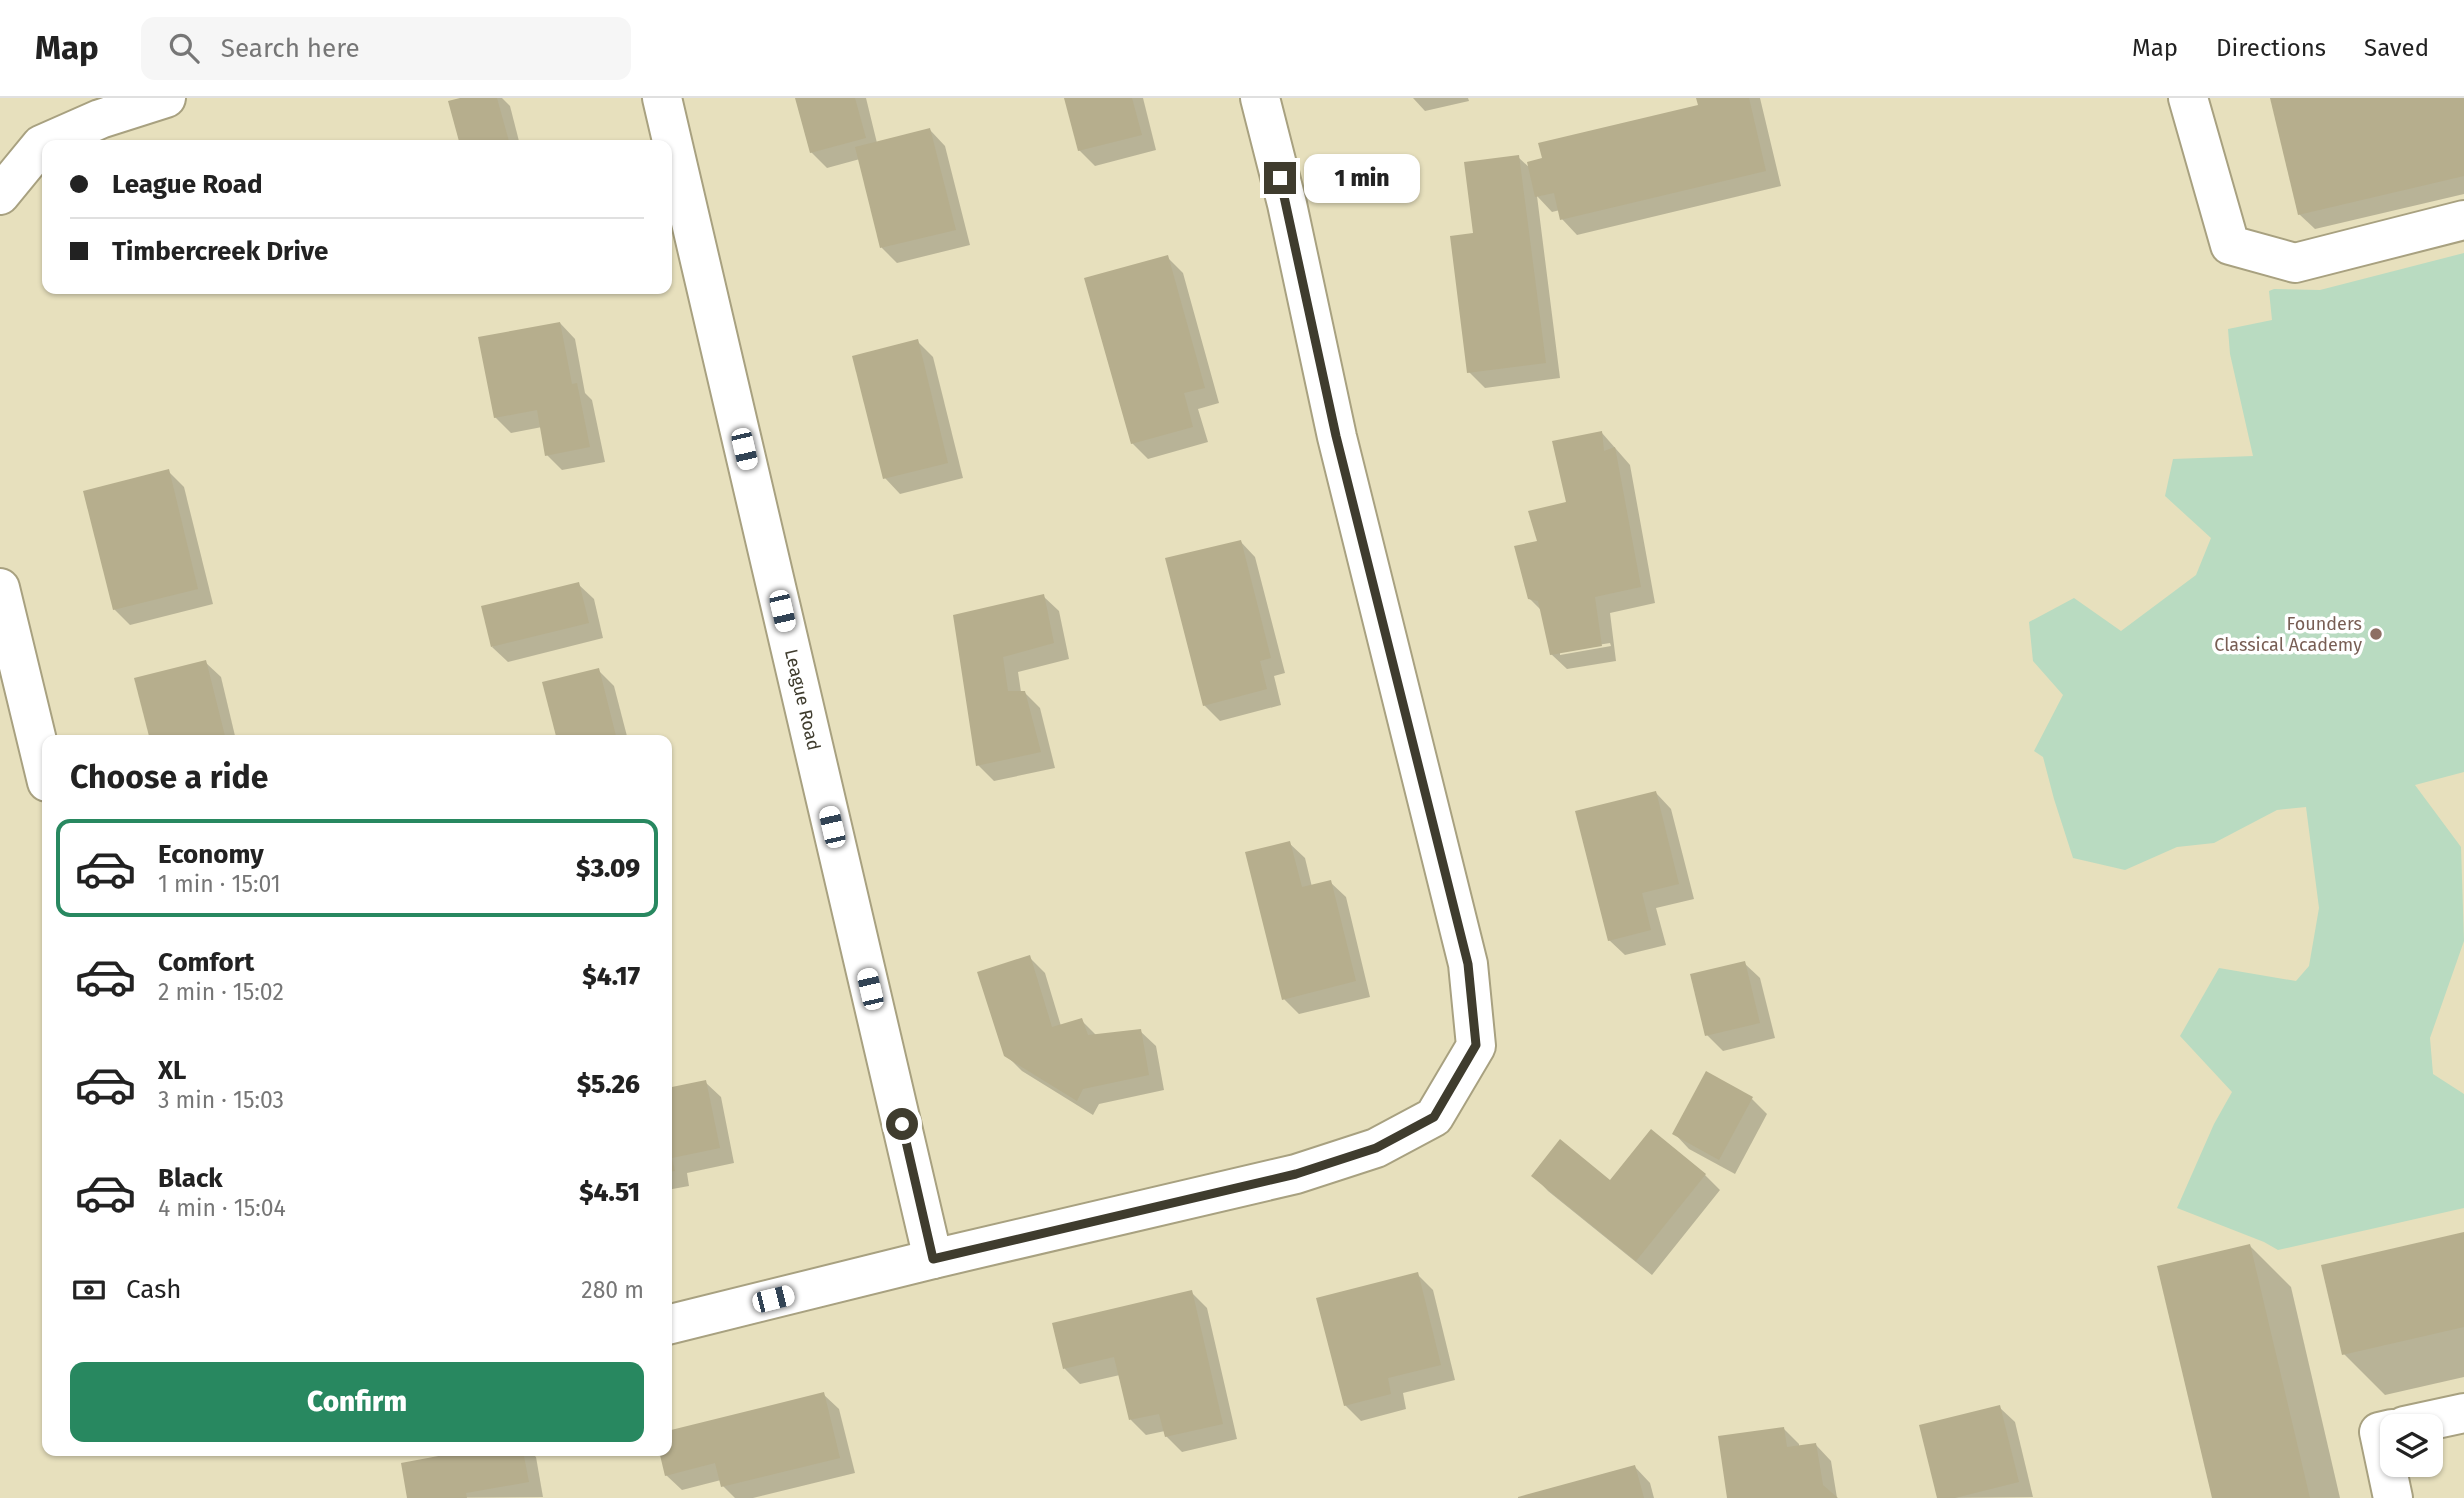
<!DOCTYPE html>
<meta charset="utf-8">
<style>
body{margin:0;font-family:"Fira Sans",sans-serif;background:#f6f6f6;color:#222;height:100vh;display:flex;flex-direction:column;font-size:26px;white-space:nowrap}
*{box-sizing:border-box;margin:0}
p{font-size:23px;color:#767676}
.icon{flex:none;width:38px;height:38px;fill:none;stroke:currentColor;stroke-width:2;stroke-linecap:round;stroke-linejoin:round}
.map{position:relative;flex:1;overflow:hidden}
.panel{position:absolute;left:42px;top:637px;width:630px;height:721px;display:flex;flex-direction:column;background:#fff;border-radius:14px;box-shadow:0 2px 5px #0004}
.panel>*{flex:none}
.top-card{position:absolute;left:42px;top:42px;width:630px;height:154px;border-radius:14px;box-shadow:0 2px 5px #0004;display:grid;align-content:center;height:154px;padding:0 28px;background:#fff}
.fabs{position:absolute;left:2380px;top:1316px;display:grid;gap:14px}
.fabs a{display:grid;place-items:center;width:63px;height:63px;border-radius:14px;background:#fff;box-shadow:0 2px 5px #0004;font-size:35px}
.end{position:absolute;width:32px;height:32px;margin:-16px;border:9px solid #3f3c2e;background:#fff;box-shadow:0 0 0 4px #fff}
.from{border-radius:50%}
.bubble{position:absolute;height:49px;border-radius:14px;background:#fff;box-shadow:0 2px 5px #0004;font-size:23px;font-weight:800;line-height:49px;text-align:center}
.car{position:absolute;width:21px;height:42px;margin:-21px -10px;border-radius:9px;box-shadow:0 0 5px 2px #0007;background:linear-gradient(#fff 24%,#345 0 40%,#fff 0 76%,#345 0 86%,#fff 0)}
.top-card b{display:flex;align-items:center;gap:24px;height:66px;font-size:26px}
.top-card b+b{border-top:2px solid #e0e0e0}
.top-card i{width:18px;height:18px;background:#222}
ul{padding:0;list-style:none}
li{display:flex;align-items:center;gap:21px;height:98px;margin:0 14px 10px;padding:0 14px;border:4px solid transparent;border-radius:14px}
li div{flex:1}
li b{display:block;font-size:26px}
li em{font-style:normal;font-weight:800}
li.selected{border-color:#288860}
li>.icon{width:63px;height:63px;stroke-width:1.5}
h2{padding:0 28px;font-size:32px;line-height:84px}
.pay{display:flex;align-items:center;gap:18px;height:77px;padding:0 28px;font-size:26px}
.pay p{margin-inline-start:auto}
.action{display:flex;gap:14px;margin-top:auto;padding:14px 28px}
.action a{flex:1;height:80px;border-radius:14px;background:#288860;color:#fff;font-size:28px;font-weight:800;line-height:80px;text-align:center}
header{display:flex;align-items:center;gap:42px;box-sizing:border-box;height:98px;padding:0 35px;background:#fff;border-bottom:2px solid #e0e0e0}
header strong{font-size:33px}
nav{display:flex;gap:38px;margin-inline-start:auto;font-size:24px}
.search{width:490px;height:63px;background:#f6f6f6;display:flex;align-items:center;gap:18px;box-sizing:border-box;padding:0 24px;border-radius:14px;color:#767676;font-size:26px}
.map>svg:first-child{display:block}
.green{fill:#b9dbc1}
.shadow{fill:#0003;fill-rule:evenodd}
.building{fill:#b6ae8d}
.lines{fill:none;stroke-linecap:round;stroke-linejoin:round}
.minor-casing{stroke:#a8a180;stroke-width:42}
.minor{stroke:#fff;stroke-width:38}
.route{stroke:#3f3c2e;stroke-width:9}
.education-dot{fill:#8d6e63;stroke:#fff;stroke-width:2.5}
.labels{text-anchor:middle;stroke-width:7;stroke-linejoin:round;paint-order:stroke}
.education-label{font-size:18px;fill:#785e54;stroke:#fff;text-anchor:end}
.street-label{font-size:18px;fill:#3f3c2e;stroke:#fff}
</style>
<header>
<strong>Map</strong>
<div class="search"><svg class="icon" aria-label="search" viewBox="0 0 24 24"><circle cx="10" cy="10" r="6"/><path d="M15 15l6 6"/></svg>Search here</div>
<nav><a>Map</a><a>Directions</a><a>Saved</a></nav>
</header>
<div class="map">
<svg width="2464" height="1400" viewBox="0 0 2464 1400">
<rect width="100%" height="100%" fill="#e7e0bd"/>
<path class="green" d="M2464,155V674L2415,687L2461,749L2464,843L2430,940L2433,976L2464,996V1110L2278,1152L2264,1144L2177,1110L2214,1026L2232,994L2180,938L2219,870L2296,883L2309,868L2319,810L2306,709L2277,712L2214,745L2177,749L2125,772L2073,760L2054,701L2043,659L2034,653L2063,597L2033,563L2029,524L2074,500L2121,533L2196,477L2211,440L2165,398L2173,361L2253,358L2230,256L2228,231L2272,222L2269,193L2274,191L2320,192Z"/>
<g class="shadow">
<path d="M467,0H502L510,8L520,47H462L450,4Z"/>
<path d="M797,0H866L877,45L930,32L945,48L970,147L897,165L882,150L860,61L827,70L811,54Z"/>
<path d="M1066,0H1143L1156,52L1095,68L1079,52Z"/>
<path d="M1413,0H1468L1469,3L1425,13Z"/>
<path d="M1698,0H1760L1781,88L1577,137L1562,121L1560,112L1552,114L1537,98L1560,280L1485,290L1469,274L1475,137L1518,59L1531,71L1700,9Z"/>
<path d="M2271,0H2464V96L2315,131L2299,116Z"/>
<path d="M1167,159L1183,175L1219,305L1198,311L1208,344L1148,361L1132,345Z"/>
<path d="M560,225L575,241L585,295L592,302L605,364L562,372L547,357L542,329L511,335L495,319Z"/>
<path d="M917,243L933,259L963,380L900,396L885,380Z"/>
<path d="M1602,335L1630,367L1655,505L1610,515L1616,563L1567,571L1551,556L1542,513L1529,500L1539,445L1569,406ZM1610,545L1611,548L1560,557V553Z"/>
<path d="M168,373L184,389L213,506L130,527L114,511Z"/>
<path d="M1240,443L1255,459L1285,575L1274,578L1281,607L1220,623L1204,607Z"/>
<path d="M578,486L594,501L603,540L508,564L492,549Z"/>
<path d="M1043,498L1059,513L1069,561L1018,574L1021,594H1024L1040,610L1055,670L994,683L978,667L955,518Z"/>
<path d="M205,564L221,579L236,642H151L136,581Z"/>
<path d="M598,572L614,588L628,642H559L545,586Z"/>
<path d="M1656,695L1671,711L1694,801L1656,810L1666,847L1625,857L1609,842Z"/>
<path d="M1289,745L1305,760L1312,789L1330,784L1346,799L1370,899L1299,916L1284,901Z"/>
<path d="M1029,859L1045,875L1061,928L1081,922L1097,938L1140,933L1156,948L1164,992L1099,1006L1093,1017L1022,973L1006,957Z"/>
<path d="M1744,865L1760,880L1775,940L1723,953L1707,937Z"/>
<path d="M667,967L672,991L705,984L721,999L734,1065L687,1075L689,1088L667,1092Z"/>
<path d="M1752,1001L1767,1016L1735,1076L1689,1051L1674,1035Z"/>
<path d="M1533,1077L1611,1085L1705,1077L1720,1092L1652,1177L1548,1093Z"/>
<path d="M2464,1135V1279L2385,1297L2344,1256Z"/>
<path d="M2250,1148L2291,1189L2340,1400H2214Z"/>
<path d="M1417,1176L1433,1192L1455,1282L1403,1295L1406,1311L1361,1323L1345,1307Z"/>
<path d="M1191,1194L1207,1210L1237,1341L1182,1354L1166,1338L1165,1333L1146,1337L1131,1322L1120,1277L1080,1286L1065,1271L1054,1226Z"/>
<path d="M823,1296L839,1311L855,1375L753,1400H735L723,1388L721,1382L682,1392L666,1377L660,1353H667V1334Z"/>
<path d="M1999,1309L2015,1324L2033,1399L1939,1400Z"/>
<path d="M1783,1330L1799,1346V1350L1816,1347L1831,1363L1837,1400H1729Z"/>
<path d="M474,1353H529L536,1359L543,1399L409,1400L403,1366Z"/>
<path d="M1635,1369L1650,1385L1654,1400H1522Z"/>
</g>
<g class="building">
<path d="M460,0H497L510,47H460L448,3Z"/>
<path d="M795,0H855L866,40L810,55Z"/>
<path d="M1064,0H1132L1142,37L1078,53Z"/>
<path d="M1696,0H1749L1766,73L1560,122L1554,95L1535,99L1527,64L1542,60L1538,45L1698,7Z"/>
<path d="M2270,0H2464V78L2298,117Z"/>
<path d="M930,30L956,132L880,150L855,49Z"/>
<path d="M1519,57L1546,265L1467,275L1450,138L1473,135L1464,64Z"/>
<path d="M1168,157L1205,290L1184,295L1193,329L1131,346L1084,180Z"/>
<path d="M560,224L572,286L577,285L590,349L545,358L537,312L494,320L478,239Z"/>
<path d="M918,241L948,365L883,381L852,258Z"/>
<path d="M1602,333L1604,353L1615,349L1641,489L1595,499L1602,548L1550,557L1538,503L1528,501L1514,448L1537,443L1528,413L1566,404L1552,343Z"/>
<path d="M169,371L198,491L113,512L83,393Z"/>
<path d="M1241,442L1271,560L1260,563L1267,591L1203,608L1165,460Z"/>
<path d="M579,484L589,525L491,549L481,508Z"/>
<path d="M1044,496L1054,545L1003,559L1008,593H1025L1041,654L976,668L953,517Z"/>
<path d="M206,562L226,642H150L134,580Z"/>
<path d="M599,570L617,642H557L542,584Z"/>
<path d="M1656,693L1679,786L1642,795L1651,832L1608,843L1575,713Z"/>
<path d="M1290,743L1302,789L1331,782L1356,883L1282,902L1245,754Z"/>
<path d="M1030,857L1052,929L1082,920L1088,937L1141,931L1149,977L1083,991L1077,1003L1004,958L977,874Z"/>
<path d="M1745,863L1760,925L1705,938L1690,876Z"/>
<path d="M1706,973L1753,999L1719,1062L1672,1036Z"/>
<path d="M706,982L720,1050L672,1060L675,1073L667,1074V990Z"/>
<path d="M1651,1031L1706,1076L1636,1163L1531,1078L1560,1041L1610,1082Z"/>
<path d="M2464,1134V1229L2342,1257L2321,1167Z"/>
<path d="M2250,1146L2310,1400H2212L2157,1168Z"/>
<path d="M1418,1174L1441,1267L1388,1280L1391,1296L1344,1308L1316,1200Z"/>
<path d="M1192,1192L1223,1326L1165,1339L1159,1316L1129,1322L1114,1259L1063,1271L1052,1225Z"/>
<path d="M824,1294L840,1360L721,1389L715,1365L665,1378L659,1353H667V1333Z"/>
<path d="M2000,1307L2019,1384L1955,1400H1937L1919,1327Z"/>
<path d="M1784,1329L1787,1349L1816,1345L1823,1387L1838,1400H1727L1718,1338Z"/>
<path d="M465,1353H523L529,1384L466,1395L467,1400H407L401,1365Z"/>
<path d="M1635,1367L1644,1400H1518V1399Z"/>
</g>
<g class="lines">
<g class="minor-casing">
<g id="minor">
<path id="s1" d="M662,0L933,1161"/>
<path d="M2188,0L2230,147L2295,165L2464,122"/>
<path d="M0,97L41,47L100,21L166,0"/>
<path d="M0,490L47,684"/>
<path d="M667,1227L933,1161L1296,1076L1376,1050L1434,1019L1476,948L1468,866L1337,339L1287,106L1260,0"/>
<path d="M2404,1328L2464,1315"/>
<path d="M2392,1331L2379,1334L2393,1400"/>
</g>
</g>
<use href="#minor" class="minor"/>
</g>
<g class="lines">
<path class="route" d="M902,1026L933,1161L1296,1076L1376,1050L1434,1019L1476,947L1468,866L1336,338L1280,80"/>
</g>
<circle class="education-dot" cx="2376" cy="536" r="7"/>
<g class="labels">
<g class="education-label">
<text x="2362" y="532">Founders<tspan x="2362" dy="21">Classical Academy</tspan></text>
</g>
<g class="street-label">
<text dy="6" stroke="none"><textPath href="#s1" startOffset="618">League Road</textPath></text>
</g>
</g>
</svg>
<div class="fabs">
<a><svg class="icon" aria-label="layers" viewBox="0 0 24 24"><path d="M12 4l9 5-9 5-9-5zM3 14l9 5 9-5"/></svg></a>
</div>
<i class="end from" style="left:902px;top:1026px"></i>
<i class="end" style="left:1280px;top:80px"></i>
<div class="bubble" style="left:1304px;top:56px;width:116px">1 min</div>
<i class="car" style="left:744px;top:351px;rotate:167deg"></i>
<i class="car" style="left:782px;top:513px;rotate:167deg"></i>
<i class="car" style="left:832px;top:729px;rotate:347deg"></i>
<i class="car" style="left:870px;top:891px;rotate:347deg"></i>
<i class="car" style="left:773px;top:1201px;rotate:76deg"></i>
<div class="top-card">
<b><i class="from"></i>League Road</b>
<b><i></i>Timbercreek Drive</b>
</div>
<section class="panel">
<h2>Choose a ride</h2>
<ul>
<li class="selected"><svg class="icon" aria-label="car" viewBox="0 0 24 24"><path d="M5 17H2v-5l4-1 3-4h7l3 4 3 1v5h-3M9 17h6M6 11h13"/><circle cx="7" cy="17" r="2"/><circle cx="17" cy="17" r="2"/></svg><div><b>Economy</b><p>1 min · 15:01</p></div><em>$3.09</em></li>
<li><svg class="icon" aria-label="car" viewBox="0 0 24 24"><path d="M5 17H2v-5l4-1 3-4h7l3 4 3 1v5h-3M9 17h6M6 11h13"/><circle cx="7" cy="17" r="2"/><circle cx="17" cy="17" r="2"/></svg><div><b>Comfort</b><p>2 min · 15:02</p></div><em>$4.17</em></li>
<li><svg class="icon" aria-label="car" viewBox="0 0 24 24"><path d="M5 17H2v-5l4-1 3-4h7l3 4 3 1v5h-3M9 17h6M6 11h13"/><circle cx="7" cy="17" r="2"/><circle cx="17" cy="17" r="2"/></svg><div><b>XL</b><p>3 min · 15:03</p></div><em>$5.26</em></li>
<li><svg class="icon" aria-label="car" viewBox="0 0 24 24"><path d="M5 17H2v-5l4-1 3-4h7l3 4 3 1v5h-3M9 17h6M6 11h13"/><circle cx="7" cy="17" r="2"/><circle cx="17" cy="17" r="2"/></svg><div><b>Black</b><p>4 min · 15:04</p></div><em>$4.51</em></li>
</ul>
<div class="pay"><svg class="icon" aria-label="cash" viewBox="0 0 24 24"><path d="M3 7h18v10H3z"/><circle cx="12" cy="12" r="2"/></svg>Cash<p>280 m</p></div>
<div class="action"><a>Confirm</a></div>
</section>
</div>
